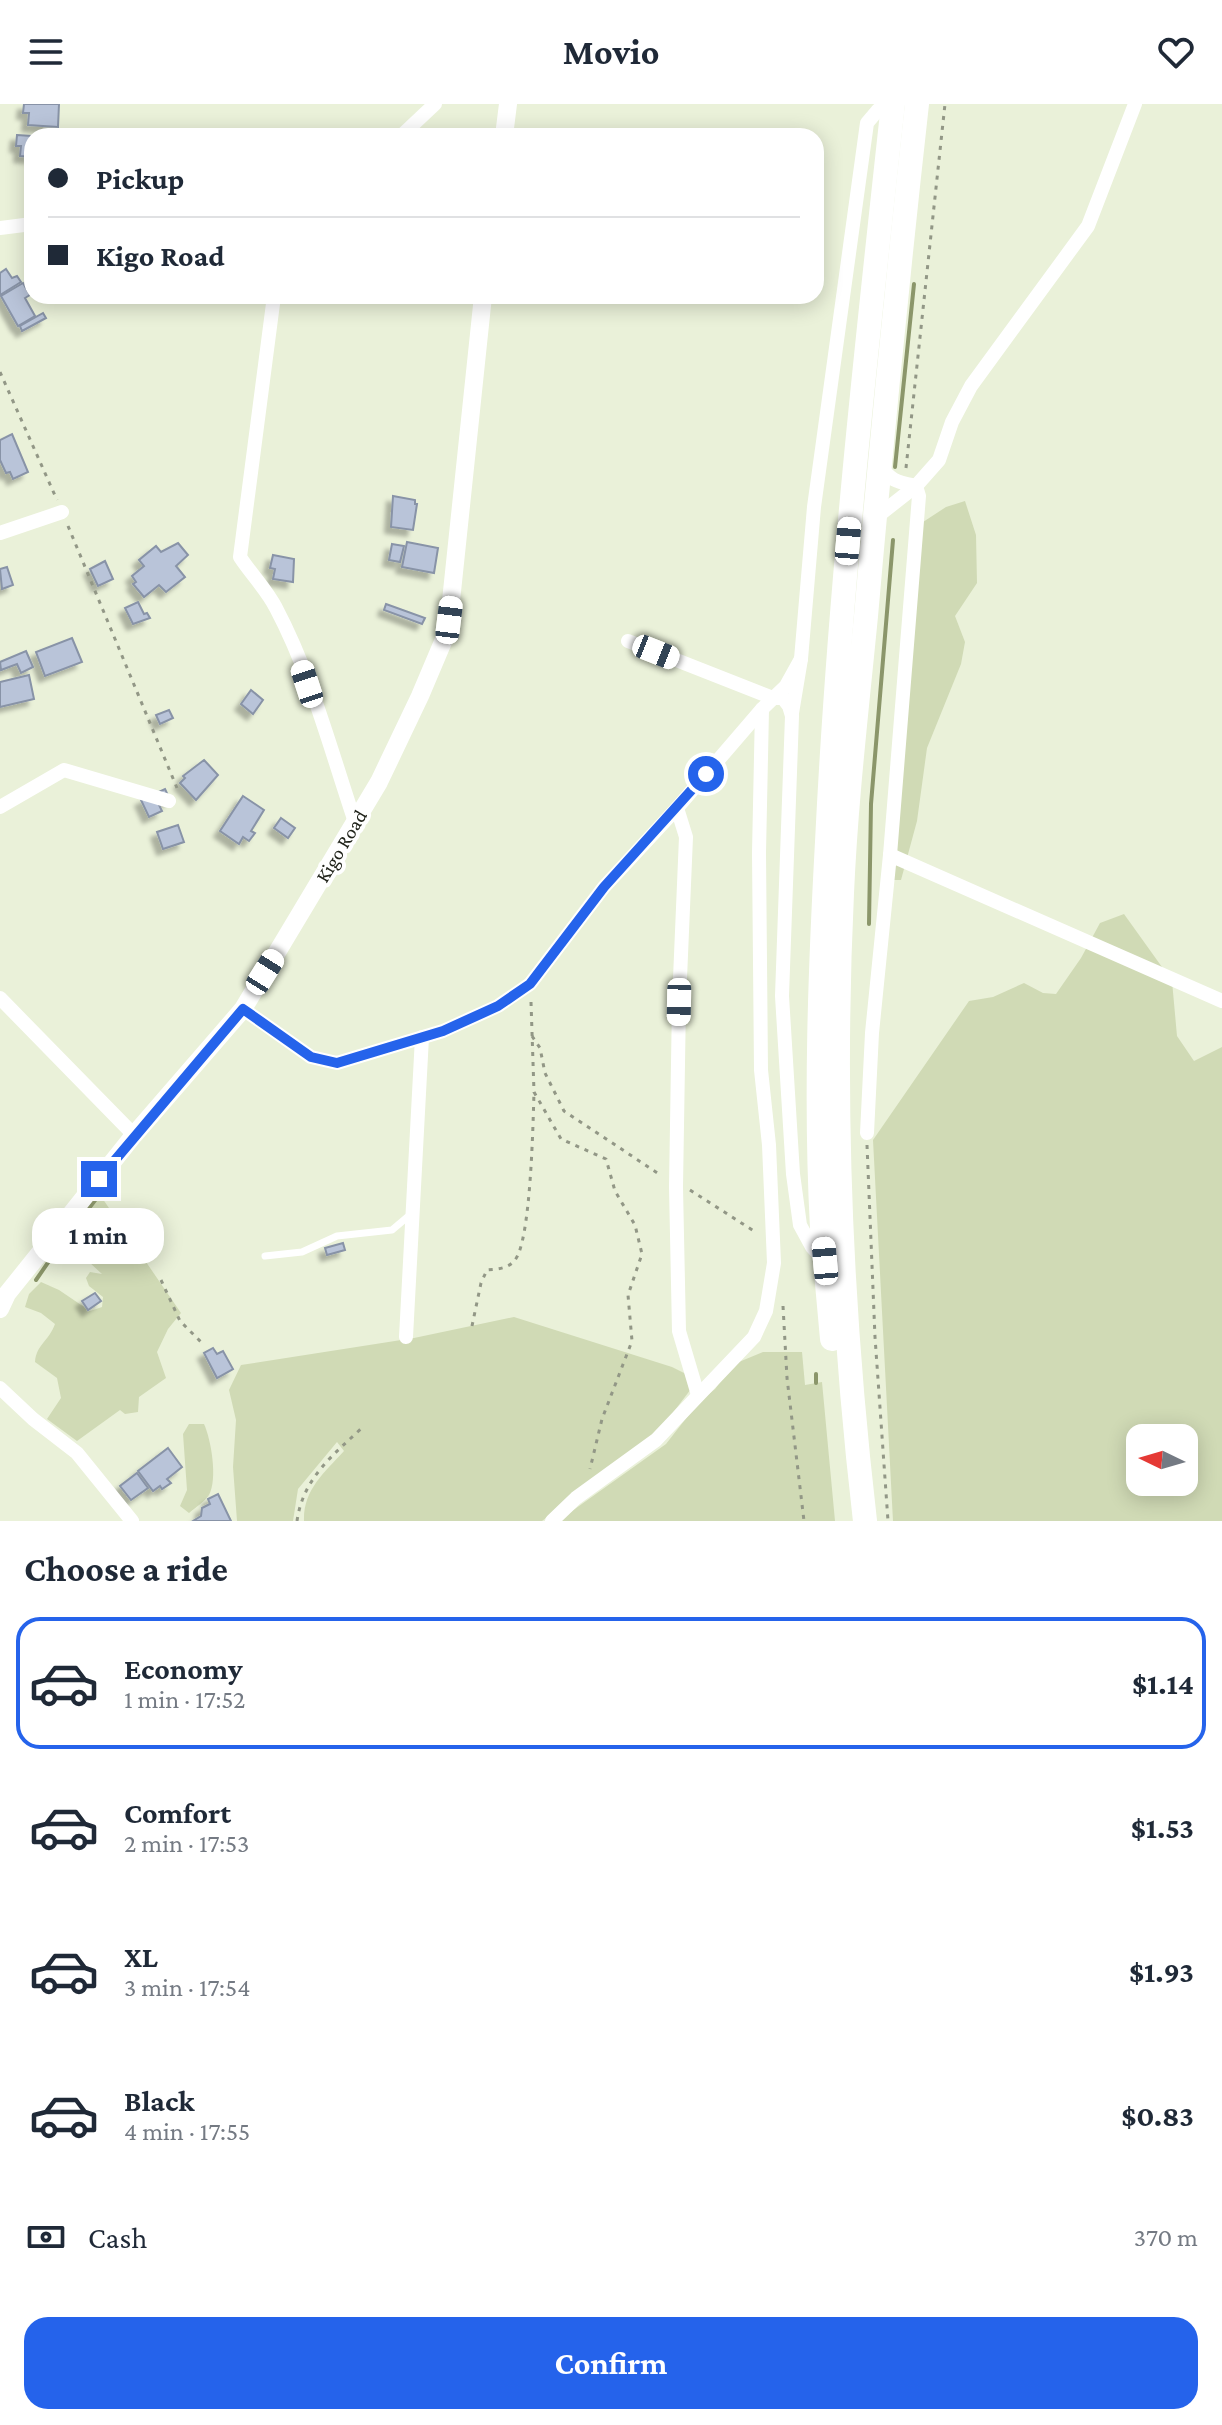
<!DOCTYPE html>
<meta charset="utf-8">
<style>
body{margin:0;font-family:"Crimson Pro",serif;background:#f2f2f3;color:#1f2937;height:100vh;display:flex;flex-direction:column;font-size:30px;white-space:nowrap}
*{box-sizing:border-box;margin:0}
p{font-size:26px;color:#747a83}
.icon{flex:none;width:44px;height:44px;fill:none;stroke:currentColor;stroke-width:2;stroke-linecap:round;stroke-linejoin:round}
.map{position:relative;height:1417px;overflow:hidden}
.panel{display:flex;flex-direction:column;background:#fff;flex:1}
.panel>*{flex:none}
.banner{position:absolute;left:24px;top:24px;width:800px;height:176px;border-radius:24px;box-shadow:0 4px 20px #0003;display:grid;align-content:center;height:176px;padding:0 24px;background:#fff}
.needle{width:52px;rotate:275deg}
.fabs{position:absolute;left:1126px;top:1320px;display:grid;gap:16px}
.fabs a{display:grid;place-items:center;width:72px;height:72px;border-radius:16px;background:#fff;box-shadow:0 4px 20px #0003;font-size:40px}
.end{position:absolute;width:36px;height:36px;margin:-18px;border:10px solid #2563eb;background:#fff;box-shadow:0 0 0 4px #fff}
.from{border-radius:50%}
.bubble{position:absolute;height:56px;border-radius:24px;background:#fff;box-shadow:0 4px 20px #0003;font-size:26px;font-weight:700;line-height:56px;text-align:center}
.car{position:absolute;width:24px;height:48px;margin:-24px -12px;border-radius:10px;box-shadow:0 0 6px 2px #0007;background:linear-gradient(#fff 24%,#345 0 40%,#fff 0 76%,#345 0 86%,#fff 0)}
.banner b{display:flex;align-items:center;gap:28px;height:76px;font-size:30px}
.banner b+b{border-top:2px solid #e0e1e3}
.banner i{width:20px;height:20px;background:#1f2937}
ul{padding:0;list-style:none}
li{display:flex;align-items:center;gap:24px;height:132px;margin:0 16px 12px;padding:0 8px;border:4px solid transparent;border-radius:24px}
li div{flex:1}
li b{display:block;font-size:30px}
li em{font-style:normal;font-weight:700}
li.active{border-color:#2563eb}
li>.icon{width:72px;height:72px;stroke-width:1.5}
h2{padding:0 24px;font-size:36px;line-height:96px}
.pay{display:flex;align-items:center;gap:20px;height:88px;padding:0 24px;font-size:30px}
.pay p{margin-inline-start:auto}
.button{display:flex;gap:16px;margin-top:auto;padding:16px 24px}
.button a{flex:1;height:92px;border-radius:24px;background:#2563eb;color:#fff;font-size:32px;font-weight:700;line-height:92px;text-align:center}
header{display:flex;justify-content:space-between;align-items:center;height:104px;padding:0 24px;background:#fff;font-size:36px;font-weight:700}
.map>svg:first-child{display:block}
.green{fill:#d0dab5;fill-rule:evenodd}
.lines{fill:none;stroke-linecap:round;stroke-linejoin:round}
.stream{stroke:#8b966a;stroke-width:4}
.building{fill:#b9c4d9;stroke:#8893a7;stroke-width:2;filter:url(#shadow)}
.path{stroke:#929786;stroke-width:3;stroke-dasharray:4 6;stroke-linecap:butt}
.service{stroke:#fff;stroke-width:7}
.minor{stroke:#fff;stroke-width:14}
.tertiary{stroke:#fff;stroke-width:18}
.trunk{stroke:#fff;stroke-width:24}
.route{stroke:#2563eb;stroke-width:10}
.labels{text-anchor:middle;stroke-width:8;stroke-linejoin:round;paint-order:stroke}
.street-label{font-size:20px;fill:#20231a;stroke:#fff}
</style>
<header><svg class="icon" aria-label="menu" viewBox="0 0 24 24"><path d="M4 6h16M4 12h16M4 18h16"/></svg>Movio<svg class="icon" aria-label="heart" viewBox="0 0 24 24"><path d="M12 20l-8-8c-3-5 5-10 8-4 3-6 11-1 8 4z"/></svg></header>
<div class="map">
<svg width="1222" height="1417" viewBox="0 0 1222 1417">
<defs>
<filter id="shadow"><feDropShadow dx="-6" dy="6" stdDeviation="2" flood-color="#0004"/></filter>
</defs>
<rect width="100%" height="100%" fill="#eaf1d9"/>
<g class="green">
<path d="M965,397L976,431L977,479L955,512L965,538L961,560L927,644L917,717L901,776H889L920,420L946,403Z"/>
<path d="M1124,810L1172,877L1177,932L1194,957L1222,943V1417H893L873,1036L969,897L993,893L1024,879L1043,889L1056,890L1081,854L1100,819ZM1140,1334H1184V1378H1140Z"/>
<path d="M98,1088L181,1209L168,1225L157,1248L166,1274L139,1293L138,1308L125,1310L120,1306L77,1337L47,1315L61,1294L57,1274L35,1258C36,1241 49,1237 55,1220L41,1209L25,1203L29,1190L41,1178L59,1186L90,1207L102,1203L103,1193L89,1182L86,1174L90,1168L102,1170L63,1134Z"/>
<path d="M514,1213L672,1263L688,1271L691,1285L659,1327L542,1417H304C303,1386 324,1369 344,1347L337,1338L298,1385L293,1417H237L233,1363L236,1316L229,1286L241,1261L414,1234Z"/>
<path d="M763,1248H802L805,1281L822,1278L835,1417H558L666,1340L698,1299L715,1285L734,1260Z"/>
<path d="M189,1320H204C211,1335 218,1375 209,1391C204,1398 196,1403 189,1409L180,1402L187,1386L183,1330Z"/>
</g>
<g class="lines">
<g class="stream">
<path d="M895,363L914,180"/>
<path d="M869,820L871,700L893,436"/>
<path d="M65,1136L99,1091"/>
<path d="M36,1176L58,1144"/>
<path d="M816,1270V1279"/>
</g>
</g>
<g class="building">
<path d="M24,0H59L58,23L28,21L29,9H23Z"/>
<path d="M17,31L32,32V53L20,52L21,42H16Z"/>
<path d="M6,165L12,174L17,172L21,178L0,191V169Z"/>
<path d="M23,179L30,191L25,194L35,212L18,222L1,192Z"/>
<path d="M43,209L46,214L22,227L20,222Z"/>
<path d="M12,330L28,368L13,375L10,368L6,369L0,356V336Z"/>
<path d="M393,392L415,396V400H417L413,426L391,423Z"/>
<path d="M407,438L438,444L434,469L402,463Z"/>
<path d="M178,439L188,451L176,462L185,473L166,488L159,481L144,493L133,480L136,478L132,472L144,462L139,456L156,442L161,448Z"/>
<path d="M392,440L404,442L400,458L389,456Z"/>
<path d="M273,451L294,455L293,478L273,475L275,465L270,464Z"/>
<path d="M105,457L113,475L98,482L90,465Z"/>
<path d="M7,463L13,481L2,485L0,465Z"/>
<path d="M138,498L144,510L147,509L150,514L133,520L125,504Z"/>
<path d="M386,500L425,514L422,520L384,506Z"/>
<path d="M72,534L82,558L45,572L36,548Z"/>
<path d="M26,547L33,563L21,569L17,560L1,566L0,558Z"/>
<path d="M29,571L34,595L0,603V578Z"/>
<path d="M251,586L263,596L253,610L241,600Z"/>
<path d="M169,606L173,614L160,620L156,611Z"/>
<path d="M204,656L218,671L196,696L180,679L185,674L183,672Z"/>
<path d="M165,685L170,696L159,701L162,707L149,713L141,696Z"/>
<path d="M243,692L264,706L251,727L255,729L249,737L243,733L239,740L220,727Z"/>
<path d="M281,714L295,724L288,734L274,724Z"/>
<path d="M178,721L184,738L163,745L157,728Z"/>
<path d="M343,1139L345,1146L327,1151L325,1144Z"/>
<path d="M95,1189L101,1197L88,1206L82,1197Z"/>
<path d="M213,1244L217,1250L223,1247L233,1265L217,1274L204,1249Z"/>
<path d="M168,1344L182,1363L167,1375L171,1379L162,1385L160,1382L153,1387L138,1367Z"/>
<path d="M137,1369L148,1384L131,1396L120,1382Z"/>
<path d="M218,1390L231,1417H193L201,1412L202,1404L210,1400L208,1395Z"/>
</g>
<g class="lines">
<g class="path">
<path d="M0,268L57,396"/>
<path d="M906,364L945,0"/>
<path d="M68,422L177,684"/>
<path d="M531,898L534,988L561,1035L606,1055L615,1087L635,1121L642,1150L628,1191L632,1237L602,1315L590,1365"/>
<path d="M532,932L540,944L545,969L564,1007L662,1072"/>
<path d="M867,1041L875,1233L888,1417"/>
<path d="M690,1086L757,1129"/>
<path d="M161,1176L180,1217L202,1239"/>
<path d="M783,1202L787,1274L804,1417"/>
<path d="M472,1222L481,1179L487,1166C497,1165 508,1165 515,1156C531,1136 533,1018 534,988"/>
<path d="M297,1417C303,1374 333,1351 364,1322"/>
</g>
<path class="service" d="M265,1152L302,1148L337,1132L392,1126L411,1110"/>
<g class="minor">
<path d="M401,32L435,0"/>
<path d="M0,124L32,120"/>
<path d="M274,192L240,453C251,470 267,486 276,504C311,570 331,647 355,718"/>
<path d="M880,361C890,377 898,378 916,382"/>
<path d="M874,415L916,382L939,356L952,318L971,282L1088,122L1135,0"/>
<path d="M0,429L62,408"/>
<path d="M628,537L773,594H783L789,602L792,612L782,892L793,1070L800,1121L812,1143L824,1156"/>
<path d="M792,609L801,555L814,403L867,19L878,6L893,3"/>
<path d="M0,703L64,666L169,697"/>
<path d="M677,704L686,733L679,898L676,1083L679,1227L698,1291"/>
<path d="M890,751L919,392L916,382"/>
<path d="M0,894L134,1031"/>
<path d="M243,905L311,953L337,959L443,927L498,902L530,880L604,783L677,704L762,605L786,582L801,555"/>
<path d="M867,1029L872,929L890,751L1222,897"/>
<path d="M406,1233L422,933"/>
<path d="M0,1284L33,1315L77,1349L132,1417"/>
<path d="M552,1417L576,1394L656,1336L754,1233L766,1207L774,1159L769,1041L761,966L759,749L762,605"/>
</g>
<g class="tertiary">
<path d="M504,32L508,0"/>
<path d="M0,1205L7,1190L134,1031L243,905L379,678L420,592L445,533L449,516L483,192"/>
</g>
<g class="trunk">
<path d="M832,1235C829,1198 825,1161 822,1124C815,995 820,866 827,738C839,491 866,246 893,0"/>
<path d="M865,1417C841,1210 832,998 842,789C846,697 857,604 866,512C881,341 898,170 917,0"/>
</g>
</g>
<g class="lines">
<path class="route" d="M99,1075L243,905L311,953L337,959L443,927L498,902L530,880L604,783L706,670"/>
</g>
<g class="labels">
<g class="street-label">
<text transform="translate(341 742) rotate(-59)" y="7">Kigo Road</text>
</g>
</g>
</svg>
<div class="fabs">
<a><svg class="needle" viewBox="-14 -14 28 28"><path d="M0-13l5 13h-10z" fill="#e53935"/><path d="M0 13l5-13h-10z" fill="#747a83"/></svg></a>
</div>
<i class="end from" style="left:706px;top:670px"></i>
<i class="end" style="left:99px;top:1075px"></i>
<div class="bubble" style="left:32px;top:1104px;width:132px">1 min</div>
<i class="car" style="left:848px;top:437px;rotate:5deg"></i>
<i class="car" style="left:449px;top:516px;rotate:7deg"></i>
<i class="car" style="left:656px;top:548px;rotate:112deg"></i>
<i class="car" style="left:307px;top:580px;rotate:342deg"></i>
<i class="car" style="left:265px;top:868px;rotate:32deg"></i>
<i class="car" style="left:679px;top:898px;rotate:181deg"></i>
<i class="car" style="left:825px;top:1157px;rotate:355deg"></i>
<div class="banner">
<b><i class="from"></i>Pickup</b>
<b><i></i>Kigo Road</b>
</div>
</div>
<section class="panel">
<h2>Choose a ride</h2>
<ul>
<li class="active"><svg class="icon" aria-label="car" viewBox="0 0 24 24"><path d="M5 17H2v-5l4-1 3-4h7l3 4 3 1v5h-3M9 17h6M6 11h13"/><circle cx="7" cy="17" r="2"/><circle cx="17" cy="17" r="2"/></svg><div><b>Economy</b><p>1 min · 17:52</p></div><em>$1.14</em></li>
<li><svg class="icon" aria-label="car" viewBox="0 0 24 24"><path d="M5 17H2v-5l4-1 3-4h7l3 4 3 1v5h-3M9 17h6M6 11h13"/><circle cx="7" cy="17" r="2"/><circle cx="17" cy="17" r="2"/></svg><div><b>Comfort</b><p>2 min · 17:53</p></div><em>$1.53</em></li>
<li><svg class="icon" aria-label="car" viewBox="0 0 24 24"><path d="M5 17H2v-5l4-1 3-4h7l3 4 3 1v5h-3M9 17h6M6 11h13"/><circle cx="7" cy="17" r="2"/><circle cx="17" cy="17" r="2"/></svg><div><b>XL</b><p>3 min · 17:54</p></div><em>$1.93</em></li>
<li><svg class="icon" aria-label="car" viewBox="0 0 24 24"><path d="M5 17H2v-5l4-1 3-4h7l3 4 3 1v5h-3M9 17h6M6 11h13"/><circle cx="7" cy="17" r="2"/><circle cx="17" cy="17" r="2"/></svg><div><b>Black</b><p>4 min · 17:55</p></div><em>$0.83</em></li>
</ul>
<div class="pay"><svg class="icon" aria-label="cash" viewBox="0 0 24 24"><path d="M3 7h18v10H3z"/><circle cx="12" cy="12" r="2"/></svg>Cash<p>370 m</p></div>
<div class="button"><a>Confirm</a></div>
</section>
